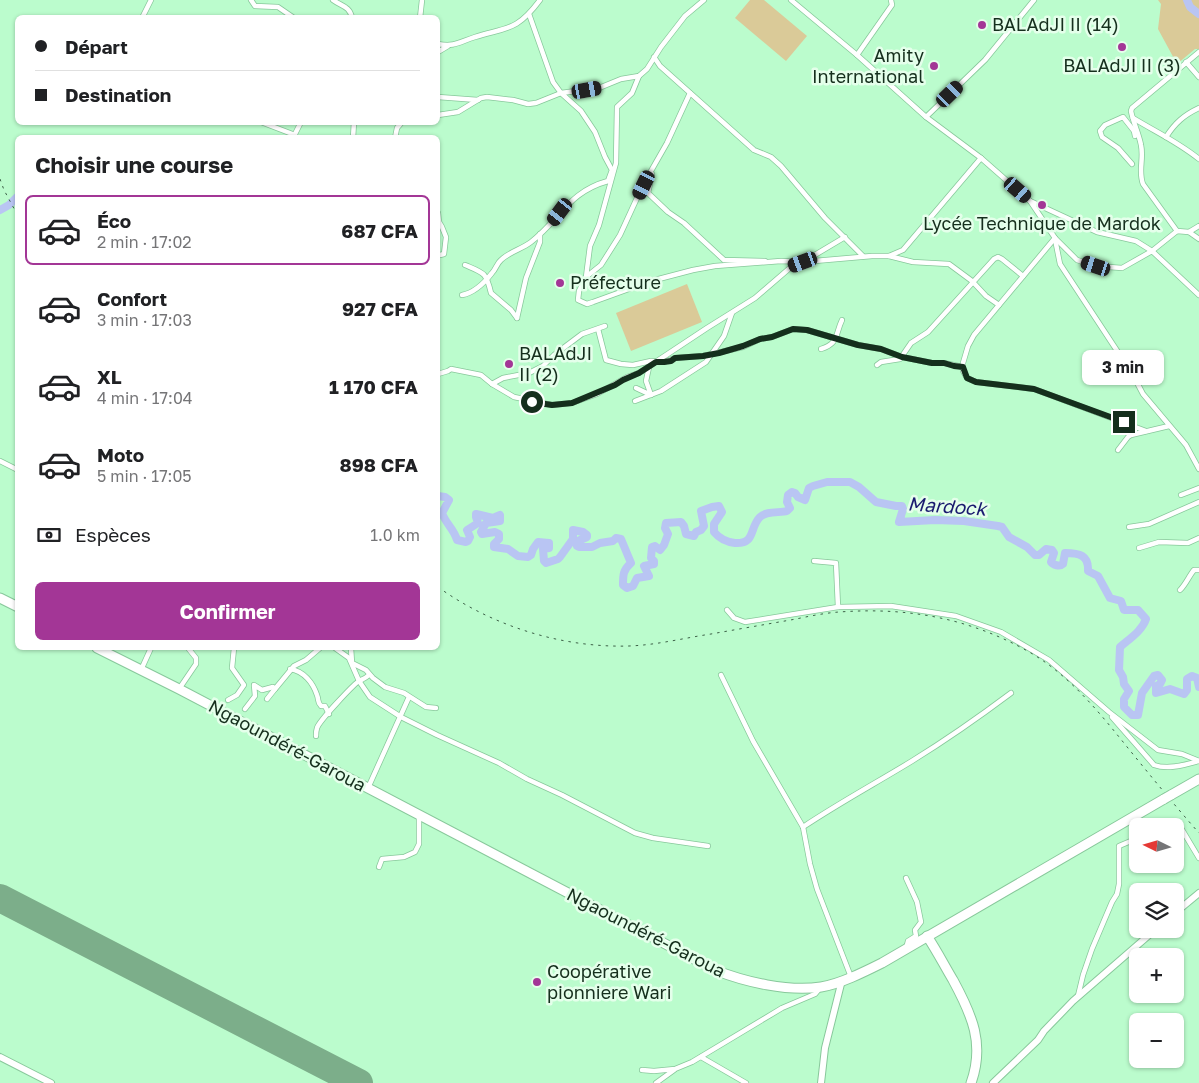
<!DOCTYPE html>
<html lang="fr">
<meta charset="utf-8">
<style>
body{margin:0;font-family:"Golos Text",sans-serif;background:#f2f2f2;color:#202124;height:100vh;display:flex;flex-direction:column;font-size:19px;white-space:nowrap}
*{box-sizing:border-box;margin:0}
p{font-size:16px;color:#757577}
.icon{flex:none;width:28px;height:28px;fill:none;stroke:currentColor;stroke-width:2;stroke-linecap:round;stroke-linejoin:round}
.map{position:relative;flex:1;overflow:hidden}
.sheet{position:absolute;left:15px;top:135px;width:425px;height:515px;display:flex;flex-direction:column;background:#fff;border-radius:8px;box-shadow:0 1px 4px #0004}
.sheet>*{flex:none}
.top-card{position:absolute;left:15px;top:15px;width:425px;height:110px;border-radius:8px;box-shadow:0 1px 4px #0004;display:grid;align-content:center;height:110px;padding:0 20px;background:#fff}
.needle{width:32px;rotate:275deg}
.controls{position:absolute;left:1129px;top:818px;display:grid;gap:10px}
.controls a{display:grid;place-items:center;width:55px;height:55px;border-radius:8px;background:#fff;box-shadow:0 1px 4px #0004;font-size:25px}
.end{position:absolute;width:22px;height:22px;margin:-11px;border:6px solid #152f1d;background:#fff;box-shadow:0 0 0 2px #fff}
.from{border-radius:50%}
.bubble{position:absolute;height:35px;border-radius:8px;background:#fff;box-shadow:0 1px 4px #0004;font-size:16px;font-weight:700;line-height:35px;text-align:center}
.car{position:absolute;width:15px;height:30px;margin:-15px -8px;border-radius:6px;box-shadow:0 0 4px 1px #0007;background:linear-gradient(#222 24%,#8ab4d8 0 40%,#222 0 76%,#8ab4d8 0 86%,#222 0)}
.top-card b{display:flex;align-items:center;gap:18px;height:48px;font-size:19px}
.top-card b+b{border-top:1px solid #e0e0e0}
.top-card i{width:12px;height:12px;background:#202124}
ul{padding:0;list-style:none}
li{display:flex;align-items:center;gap:15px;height:70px;margin:0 10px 8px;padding:0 10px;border:2px solid transparent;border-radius:8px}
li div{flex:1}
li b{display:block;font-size:19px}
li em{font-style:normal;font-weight:700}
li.on{border-color:#a33696}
li>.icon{width:45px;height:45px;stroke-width:1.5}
h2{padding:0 20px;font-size:22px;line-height:60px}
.pay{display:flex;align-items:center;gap:12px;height:55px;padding:0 20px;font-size:19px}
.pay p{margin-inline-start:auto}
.cta{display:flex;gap:10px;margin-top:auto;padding:10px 20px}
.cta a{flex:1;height:58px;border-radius:8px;background:#a33696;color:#fff;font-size:20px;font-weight:700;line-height:58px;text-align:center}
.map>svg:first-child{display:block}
.green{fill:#daca98}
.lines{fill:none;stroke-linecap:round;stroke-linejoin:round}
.river{stroke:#b9c5f3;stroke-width:8}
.runway{stroke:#7cae8a;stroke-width:28}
.street-casing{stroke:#88c89b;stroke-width:6}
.secondary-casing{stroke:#88c89b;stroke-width:8}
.highway-casing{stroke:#88c89b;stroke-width:11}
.street{stroke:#fff;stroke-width:4.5}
.secondary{stroke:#fff;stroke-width:6}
.highway{stroke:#fff;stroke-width:9}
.rail{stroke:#3c6047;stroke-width:1;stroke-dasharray:2.5 5;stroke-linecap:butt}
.highway-bridge-casing{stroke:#88c89b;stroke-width:11;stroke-linecap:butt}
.highway-bridge{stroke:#fff;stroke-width:9}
.route{stroke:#152f1d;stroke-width:6}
.poi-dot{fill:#a33696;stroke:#e5ffeb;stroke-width:2}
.labels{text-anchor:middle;stroke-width:5;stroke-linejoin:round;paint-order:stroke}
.poi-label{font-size:18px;fill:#152f1d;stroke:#e5ffeb;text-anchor:start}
.street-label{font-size:18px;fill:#152f1d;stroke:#e5ffeb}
.water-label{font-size:19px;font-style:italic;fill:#1a1b6f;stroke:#e5ffeb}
</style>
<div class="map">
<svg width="1199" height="1083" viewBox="0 0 1199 1083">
<rect width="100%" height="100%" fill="#bbfccd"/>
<g class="green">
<path d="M750,0H764L807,36L786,61L735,18Z"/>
<path d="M1158,0H1199V49H1195L1177,64L1158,29L1161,4Z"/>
<path d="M687,284L702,322L631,351L616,313Z"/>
</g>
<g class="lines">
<g class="river">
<path d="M1187,0L1190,7L1199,14"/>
<path d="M0,210L9,205L18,196"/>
<path d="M438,496L445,497L449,500L442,513C446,524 454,529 457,540L466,542L468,541L470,537L467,530L478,523L476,517V514L493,518L500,515V521L486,523L481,532L482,534L495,532L499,534V539L494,544V547L508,549L518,556L528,557L531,555L533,549L538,542L549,543V548L543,549L544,561L546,563L558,559L560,557L573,539V530L583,532L587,535V537L578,541L577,546L579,547H592L600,543L613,541L616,538L621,539L631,563C623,570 623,575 623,585L627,588L633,586L637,578L649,576L644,566L654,564V561L651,558L652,547L655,546L660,550L664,545L668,534L665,528L666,523L681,522L684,526L686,534L694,536L696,532L701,530L704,526L701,511L712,507L719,506L722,512L714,524V532C719,538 726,542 735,543C756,544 749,528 760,517C766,511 780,513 787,511L790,508L787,502L788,495L792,492L795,493L798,497L805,500L809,488L813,486L827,482H850L859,487L876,502L896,506H902L903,509L899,522L935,520L964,521L998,526L1002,527L1009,537L1027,547L1035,555H1039L1046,549L1052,550L1054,553L1051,562C1053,565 1060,567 1063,564L1065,553C1079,553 1089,555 1088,571L1098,576L1110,598L1121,601L1124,610H1138L1146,619C1142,631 1129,639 1120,647L1119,670L1123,677L1124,684L1129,691L1124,699V707L1132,715H1138L1142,693L1154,676L1158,675L1162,680L1160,684L1156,686V693L1170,689L1184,694L1187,690V679L1192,676L1197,678L1199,687"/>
</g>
<path class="runway" d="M0,898L359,1083"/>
<g class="street-casing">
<g id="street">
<path d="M251,0L255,6L278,7L294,18"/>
<path d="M333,0C341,6 350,6 352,18"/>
<path d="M791,0L857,55L926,117L981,158L1030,201L1055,238L1077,260L1096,266L1122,268L1152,251L1199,295"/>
<path d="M142,18L151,0"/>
<path d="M420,18L422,0"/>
<path d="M438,44C455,47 459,42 475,37C508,27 517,31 540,0"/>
<path d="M438,52L448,46"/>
<path d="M857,55L892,5L891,0"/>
<path d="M654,57L660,66L754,150L771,157L781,166L825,218L863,256"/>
<path d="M1186,62L1199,77"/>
<path d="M639,76L632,93L617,107L616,163L599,225L590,246L586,277L579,291L578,300L587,304L593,302L651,281L693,270L715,266L781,261L803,262L845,237"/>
<path d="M438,97L478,100"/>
<path d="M438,115L458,112L481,98L487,97L513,100L528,104L536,103L561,93L599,88L621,79L639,76L647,69L661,47L685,16L704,0"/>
<path d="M926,117L985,60L1034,0"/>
<path d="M1133,118C1156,132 1178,142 1199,159"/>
<path d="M261,122L295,135"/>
<path d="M294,136L301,122"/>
<path d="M1166,137C1175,123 1184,115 1199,108"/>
<path d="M353,138L354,122"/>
<path d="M395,138L397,128L402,122"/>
<path d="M1132,164L1118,148L1102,137L1100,131L1105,125L1123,117L1134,131L1135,136"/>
<path d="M652,174L648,193L668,212L684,223L724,260L765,261"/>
<path d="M1030,201L1097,232L1136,241L1152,251L1177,231L1189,232L1199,226"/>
<path d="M438,213L439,222L442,227L446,237L444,254L440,255"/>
<path d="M1177,231L1143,184C1138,171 1144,159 1141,145C1139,134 1133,122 1131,111L1132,108L1199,52"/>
<path d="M1189,232L1199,239"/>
<path d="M1055,238L974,335L968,346L963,363V371L967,378L976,382L1034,389L1146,431"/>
<path d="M1055,239L1060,264L1133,375L1143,394L1186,445L1199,469"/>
<path d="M889,256L903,250L981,158"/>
<path d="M465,265C484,273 486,272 491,293L511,310L517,318"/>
<path d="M586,277L601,265L620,235L643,185L667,143L690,93"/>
<path d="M462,295C474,293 485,282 492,273C496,269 497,263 501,260C509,252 522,249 531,242C561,219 568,192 608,181L612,170L605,157L595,132L581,111L561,93L553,82L529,14"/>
<path d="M517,318L526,278L540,242V234"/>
<path d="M598,329L606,360L621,364L633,365L651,361L664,362L675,358L703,356L743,347L760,339L772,337L793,329L807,330L858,345L881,349L902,357L932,363H944L963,367"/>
<path d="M821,349C839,343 835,335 842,320"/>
<path d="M877,365L881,362L900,359L911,343L928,332L994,259L998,257L1002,259L1023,276"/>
<path d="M438,374L448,371L451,369L481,375L492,384L514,397L552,405L572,403L597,394L627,377L639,373L707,328L755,298L791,267L803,262L872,256H889L913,262L949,264L972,281L986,296L999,305"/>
<path d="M492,384L503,378L529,373L543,366L554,355L582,334L605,326"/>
<path d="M636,388L651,395L646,381L649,367"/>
<path d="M635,401L661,391L706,362L724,336L732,313"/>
<path d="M1118,450L1128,437L1131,435L1169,426"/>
<path d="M0,461L18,470"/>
<path d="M1181,495L1199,488"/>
<path d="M1129,527L1149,524L1199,502"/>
<path d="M1139,548L1159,542L1188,543L1199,538"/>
<path d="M814,561L836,563L838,607"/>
<path d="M1180,590C1186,584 1189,576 1194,570H1199"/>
<path d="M727,610L734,618L745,622L838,607L891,606L956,616L1001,632L1049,660L1109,712L1158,750L1182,754L1199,761"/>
<path d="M335,648L349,658L359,681L370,697L401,717L437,735L499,763L527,779L562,795L635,833L653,838L708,846"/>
<path d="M351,648L352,663L366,670L373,678L385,687L404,693L426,707L436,708"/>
<path d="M290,669C304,671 313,683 317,695C319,700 317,702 321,706H325L329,714"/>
<path d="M141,670L151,648"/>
<path d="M721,675L753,741L803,827L810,864L817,889L851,977"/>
<path d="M179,689L196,664V658L188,648"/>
<path d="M267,699L275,689"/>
<path d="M228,700L237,695L244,685L232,668L234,648"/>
<path d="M245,709L255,696L254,685L262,690L273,687L275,689L294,666L306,660L320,648"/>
<path d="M1112,717L1154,765C1168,770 1184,765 1199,761"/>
<path d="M316,736C316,733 316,731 317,728C319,721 353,685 359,681C363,679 366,678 369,675"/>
<path d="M368,788L409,697"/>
<path d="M1164,826L1172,823L1181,828L1199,858"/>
<path d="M803,827C839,803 876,783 912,761C946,740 979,717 1011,693"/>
<path d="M379,867L382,859L404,857L415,852L419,844V816"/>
<path d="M906,878L917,902L921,922L915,930L916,936L908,941L906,949"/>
<path d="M1078,996L1083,975L1092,949L1112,902L1117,894L1119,884V846L1138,838"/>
<path d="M701,1057L746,1083"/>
<path d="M642,1070L654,1071L675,1069L692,1062L782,1008L815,994L820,988"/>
<path d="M656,1083L674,1070"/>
</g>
</g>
<g class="secondary-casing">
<g id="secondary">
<path d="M1175,913L1199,893"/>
<path d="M0,1057L51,1083"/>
<path d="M821,1083L825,1048L842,980"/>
<path d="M993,1083L1038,1040L1044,1031L1073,1001L1156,929"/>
</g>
</g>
<g class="highway-casing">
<g id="highway">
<path d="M0,598L18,607"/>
<path d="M97,648L179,689L715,970C745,982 788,992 821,987C840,984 864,972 882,963L1164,799"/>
<path d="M1171,795L1199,779"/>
<path d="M927,936C937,951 944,965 953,980C972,1015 985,1044 971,1083"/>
</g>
</g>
<use href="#street" class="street"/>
<use href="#secondary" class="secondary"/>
<use href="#highway" class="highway"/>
<g class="rail">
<path d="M0,179L4,190L18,216"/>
<path d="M438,587C492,626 562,648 629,646C657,645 684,638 711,634C739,629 768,624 796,619C810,616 825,613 839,612C908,607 970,618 1031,653C1073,678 1102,716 1132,753C1154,780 1176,807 1199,833"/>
</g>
<g class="highway-bridge-casing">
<path id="highway-bridge" d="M1164,799L1171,795"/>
</g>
<use href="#highway-bridge" class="highway-bridge"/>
</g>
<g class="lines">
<path class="route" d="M532,402L552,405L572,403L615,385L623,380L639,373L656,362H664L671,361L675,358L703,356L719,353L743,346L760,339L772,337L793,329L807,330L858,345L881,349L902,357L932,363H944L954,366L963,367L967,378L976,382L1034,389L1124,422"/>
</g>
<g class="poi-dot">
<circle cx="982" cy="25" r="5"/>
<circle cx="1122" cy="47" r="5"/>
<circle cx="934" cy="66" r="5"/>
<circle cx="1042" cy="205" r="5"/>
<circle cx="560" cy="283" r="5"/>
<circle cx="509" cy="364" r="5"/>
<circle cx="537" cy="982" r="5"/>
</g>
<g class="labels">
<g class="poi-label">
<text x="992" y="31">BALAdJI II (14)</text>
<text x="924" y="62" text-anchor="end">Amity<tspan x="924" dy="21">International</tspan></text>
<text x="1122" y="72" text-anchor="middle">BALAdJI II (3)</text>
<text x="1042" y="230" text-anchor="middle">Lycée Technique de Mardok</text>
<text x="570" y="289">Préfecture</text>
<text x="519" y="360">BALAdJI<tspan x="519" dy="21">II (2)</tspan></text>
<text x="547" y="978">Coopérative<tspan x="547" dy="21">pionniere Wari</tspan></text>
</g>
<g class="street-label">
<text transform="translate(287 746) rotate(28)" y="6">Ngaoundéré-Garoua</text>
<text transform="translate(646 933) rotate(27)" y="6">Ngaoundéré-Garoua</text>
</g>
<g class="water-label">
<text transform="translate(947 506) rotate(4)" y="7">Mardock</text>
</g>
</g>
</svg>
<div class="controls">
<a><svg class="needle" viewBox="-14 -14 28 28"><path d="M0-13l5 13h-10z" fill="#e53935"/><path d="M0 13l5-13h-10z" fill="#757577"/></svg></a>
<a><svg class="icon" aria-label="layers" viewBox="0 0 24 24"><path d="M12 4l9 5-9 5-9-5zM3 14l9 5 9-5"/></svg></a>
<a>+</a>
<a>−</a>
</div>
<i class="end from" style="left:532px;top:402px"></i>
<i class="end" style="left:1124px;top:422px"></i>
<div class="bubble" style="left:1082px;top:350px;width:82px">3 min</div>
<i class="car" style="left:587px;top:90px;rotate:80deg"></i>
<i class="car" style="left:950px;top:94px;rotate:46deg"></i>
<i class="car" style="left:644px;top:185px;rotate:206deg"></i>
<i class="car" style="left:1018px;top:190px;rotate:131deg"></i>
<i class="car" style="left:560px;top:212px;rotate:217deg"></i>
<i class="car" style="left:803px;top:262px;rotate:250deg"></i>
<i class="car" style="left:1096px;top:266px;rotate:288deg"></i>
<div class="top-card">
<b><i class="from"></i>Départ</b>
<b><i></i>Destination</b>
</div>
<section class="sheet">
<h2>Choisir une course</h2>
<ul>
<li class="on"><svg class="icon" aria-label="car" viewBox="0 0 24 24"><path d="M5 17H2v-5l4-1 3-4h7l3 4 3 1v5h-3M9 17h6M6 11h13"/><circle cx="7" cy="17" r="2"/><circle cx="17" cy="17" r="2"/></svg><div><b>Éco</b><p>2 min · 17:02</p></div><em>687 CFA</em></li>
<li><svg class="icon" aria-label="car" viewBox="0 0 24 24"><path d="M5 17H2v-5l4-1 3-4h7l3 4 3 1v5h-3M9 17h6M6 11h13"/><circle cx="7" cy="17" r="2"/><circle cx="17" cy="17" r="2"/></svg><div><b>Confort</b><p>3 min · 17:03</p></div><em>927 CFA</em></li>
<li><svg class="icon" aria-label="car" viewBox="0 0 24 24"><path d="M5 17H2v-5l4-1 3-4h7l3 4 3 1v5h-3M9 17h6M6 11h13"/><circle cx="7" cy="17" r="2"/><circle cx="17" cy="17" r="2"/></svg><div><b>XL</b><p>4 min · 17:04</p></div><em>1 170 CFA</em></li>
<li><svg class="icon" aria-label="car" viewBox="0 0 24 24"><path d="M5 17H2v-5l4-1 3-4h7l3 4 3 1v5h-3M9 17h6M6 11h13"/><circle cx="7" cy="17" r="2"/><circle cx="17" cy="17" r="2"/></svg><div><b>Moto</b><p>5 min · 17:05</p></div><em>898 CFA</em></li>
</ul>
<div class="pay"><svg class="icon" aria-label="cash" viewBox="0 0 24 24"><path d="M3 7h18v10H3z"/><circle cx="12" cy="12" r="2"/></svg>Espèces<p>1.0 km</p></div>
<div class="cta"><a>Confirmer</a></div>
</section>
</div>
